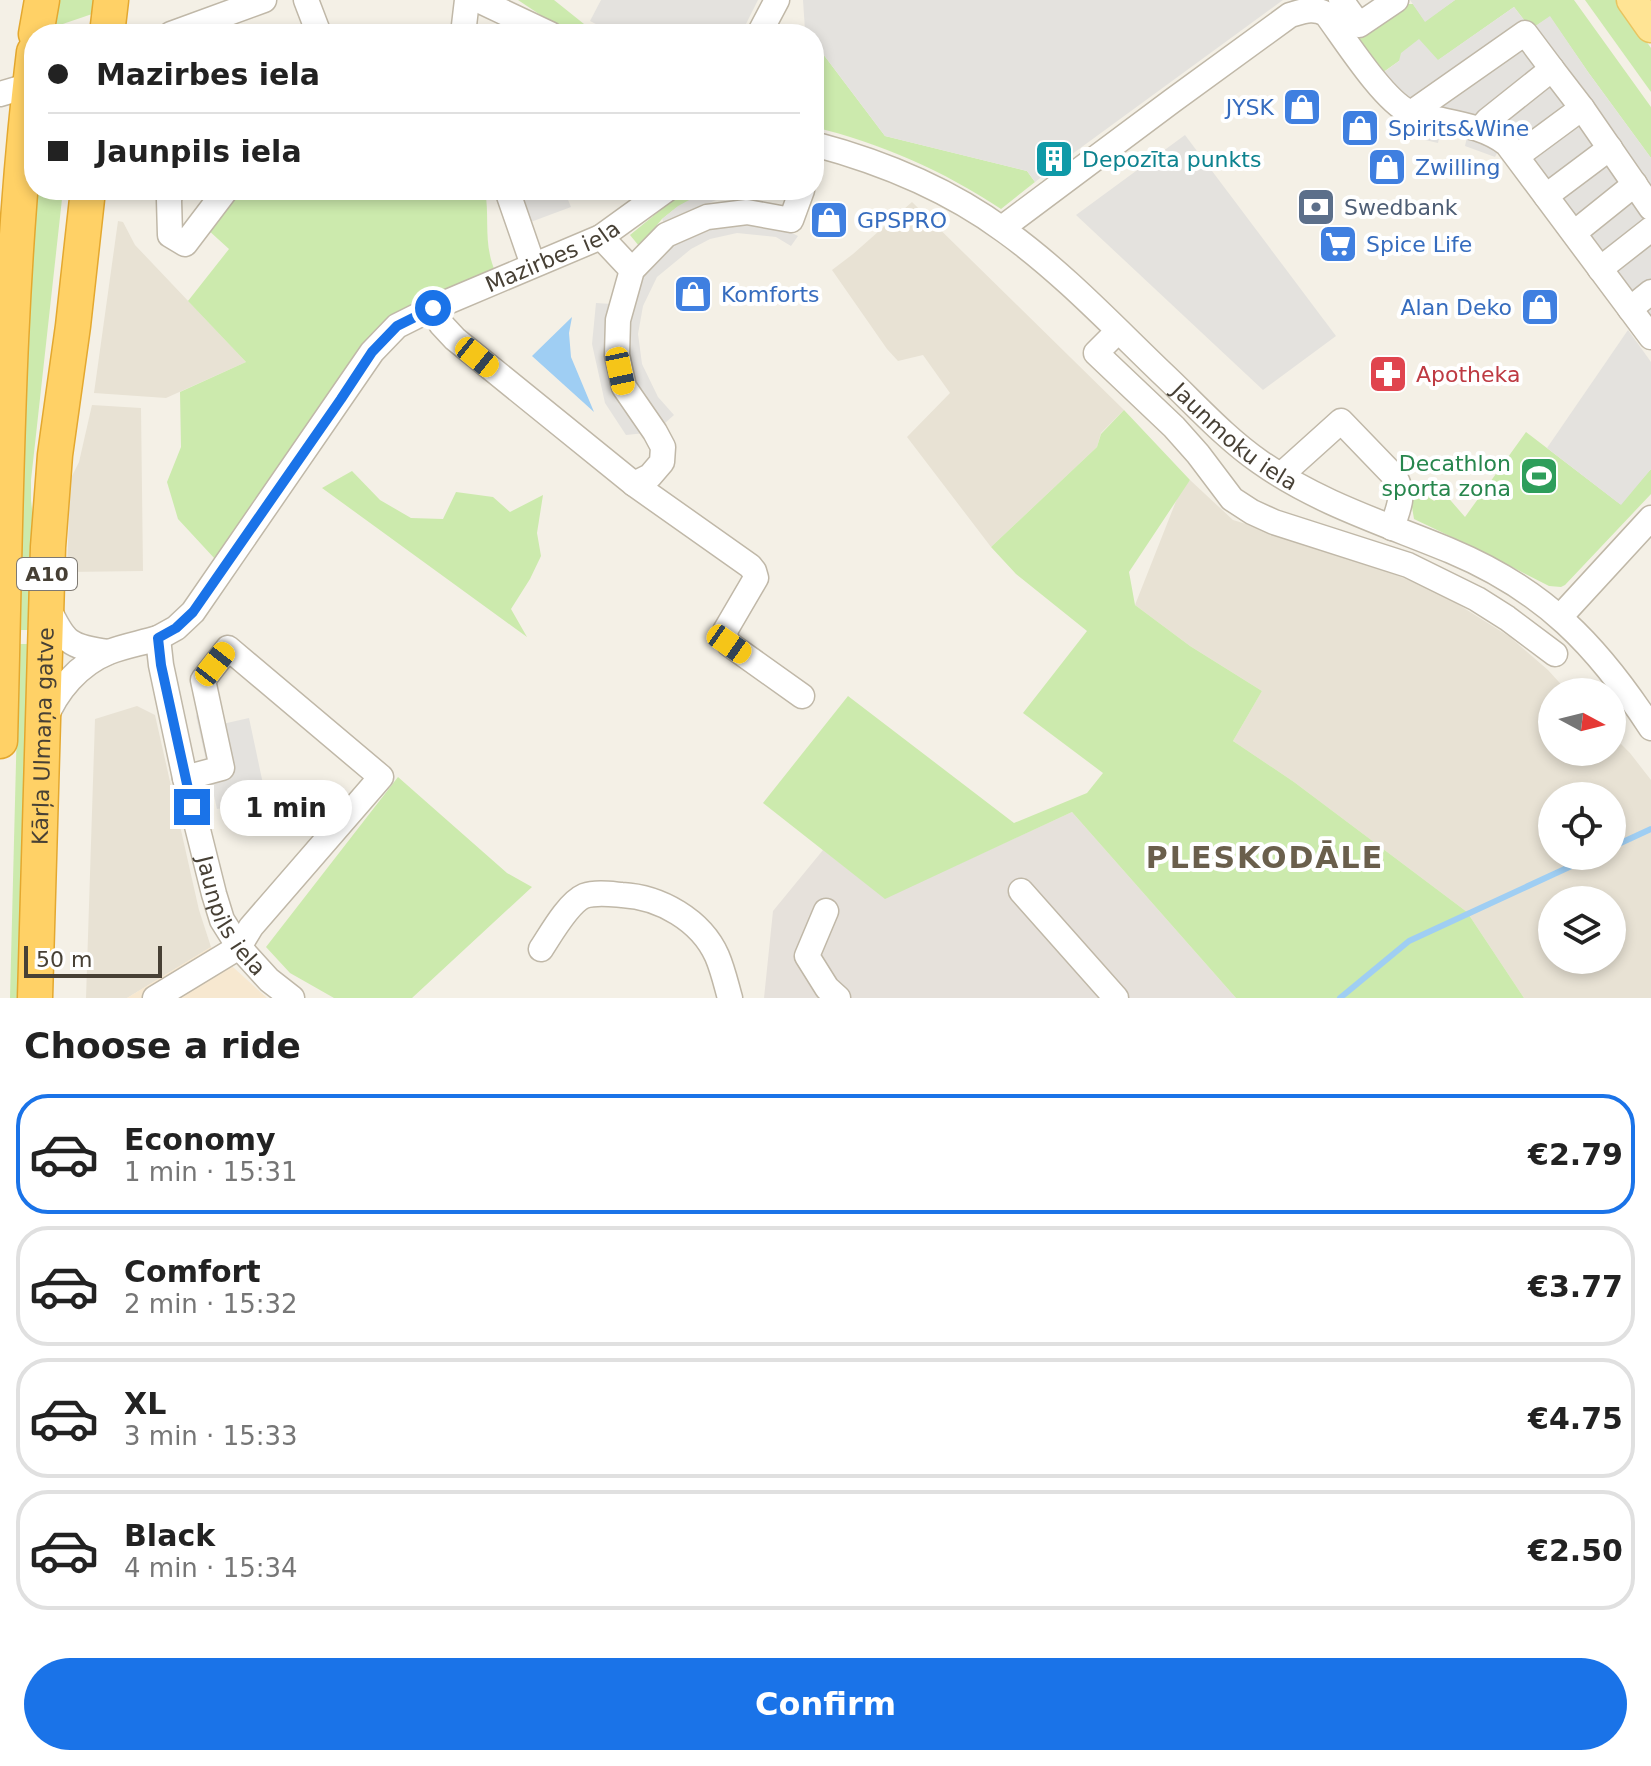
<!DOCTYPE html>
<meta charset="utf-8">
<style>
body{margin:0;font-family:"DejaVu Sans",sans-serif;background:#f2f2f2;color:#222;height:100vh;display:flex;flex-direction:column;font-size:30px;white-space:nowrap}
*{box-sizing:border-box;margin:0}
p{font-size:26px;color:#767676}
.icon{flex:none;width:44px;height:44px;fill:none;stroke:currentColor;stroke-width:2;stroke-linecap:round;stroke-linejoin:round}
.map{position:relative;height:998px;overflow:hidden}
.details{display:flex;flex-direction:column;background:#fff;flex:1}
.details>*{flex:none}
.top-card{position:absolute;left:24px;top:24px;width:800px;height:176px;border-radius:32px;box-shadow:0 4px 12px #0003;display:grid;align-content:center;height:176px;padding:0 24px;background:#fff}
.needle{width:52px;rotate:97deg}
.tools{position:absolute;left:1538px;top:678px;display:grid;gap:16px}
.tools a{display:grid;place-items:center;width:88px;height:88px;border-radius:50%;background:#fff;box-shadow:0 4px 12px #0003;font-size:40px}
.scale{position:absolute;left:24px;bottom:20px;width:138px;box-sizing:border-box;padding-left:8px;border:4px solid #474035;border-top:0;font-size:22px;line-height:28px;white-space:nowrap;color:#474035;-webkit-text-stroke:6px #fff;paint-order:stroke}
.end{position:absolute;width:36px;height:36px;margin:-18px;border:10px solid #1a73e8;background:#fff;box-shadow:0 0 0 4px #fff}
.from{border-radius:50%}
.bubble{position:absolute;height:56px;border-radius:28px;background:#fff;box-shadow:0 4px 12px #0003;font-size:26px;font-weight:700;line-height:56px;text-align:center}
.car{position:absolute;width:24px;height:48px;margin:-24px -12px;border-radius:10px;box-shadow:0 0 6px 2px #0007;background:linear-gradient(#f5c518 24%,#345 0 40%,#f5c518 0 76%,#345 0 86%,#f5c518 0)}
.top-card b{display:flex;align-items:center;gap:28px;height:76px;font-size:30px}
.top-card b+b{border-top:2px solid #e0e0e0}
.top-card i{width:20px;height:20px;background:#222}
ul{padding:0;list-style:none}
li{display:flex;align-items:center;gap:24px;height:120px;margin:0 16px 12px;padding:0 8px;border:4px solid #e0e0e0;border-radius:32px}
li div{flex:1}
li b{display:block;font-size:30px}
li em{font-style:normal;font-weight:700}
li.selected{border-color:#1a73e8}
li>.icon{width:72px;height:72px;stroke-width:1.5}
h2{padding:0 24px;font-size:36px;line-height:96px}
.primary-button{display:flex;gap:16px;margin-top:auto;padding:16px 24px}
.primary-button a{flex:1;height:92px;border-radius:48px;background:#1a73e8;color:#fff;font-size:32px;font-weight:700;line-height:92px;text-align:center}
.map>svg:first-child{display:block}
.residential{fill:#e8e2d4;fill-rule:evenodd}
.commercial{fill:#f7e8d0}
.industrial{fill:#e6e1db}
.green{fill:#cceaad}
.parking{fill:#e4e2de}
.water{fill:#9fcef3}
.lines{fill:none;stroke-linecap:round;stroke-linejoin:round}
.stream{stroke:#9fcef3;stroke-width:6}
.minor-casing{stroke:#c0b8a8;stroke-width:27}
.major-casing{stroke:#e9c45f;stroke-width:33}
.highway-casing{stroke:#e4a82f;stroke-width:37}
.minor{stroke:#fff;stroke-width:24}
.major{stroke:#ffe494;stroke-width:30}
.highway{stroke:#ffd166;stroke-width:34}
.route{stroke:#1a73e8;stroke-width:10}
.labels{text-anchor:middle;stroke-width:8;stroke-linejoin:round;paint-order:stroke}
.shield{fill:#fff;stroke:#7e7972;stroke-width:2}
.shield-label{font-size:20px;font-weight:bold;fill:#474035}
.shop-label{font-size:22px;fill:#366cbe;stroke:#fff;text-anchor:start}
.culture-label{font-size:22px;fill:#0d838f;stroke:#fff;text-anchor:start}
.service-label{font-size:22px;fill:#4e5e75;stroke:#fff;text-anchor:start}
.street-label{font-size:22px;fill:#474035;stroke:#fff}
.health-label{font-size:22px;fill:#be3a42;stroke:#fff;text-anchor:start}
.leisure-label{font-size:22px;fill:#27864d;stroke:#fff;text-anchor:end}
.district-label{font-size:30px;font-weight:bold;letter-spacing:2px;fill:#6a5f4c;stroke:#fff}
</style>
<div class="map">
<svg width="1651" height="998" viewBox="0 0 1651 998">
<rect width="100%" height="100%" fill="#f4f0e6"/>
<g class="residential">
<path d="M912,202L1124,410L1101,433L1097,447L991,547L907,437L950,393L923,355L898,361L887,349L832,270L853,254Z"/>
<path d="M118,221L123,222L135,245L246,362L166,398L94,393Z"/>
<path d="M92,405L141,408L143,571L67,572L70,480L79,462Z"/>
<path d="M1190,480L1233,520L1347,555L1440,593L1510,637L1548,670L1568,692H1552V752H1612V742L1616,747L1621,744L1630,753L1651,780V998H1524L1467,912L1294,782L1233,741L1262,691L1190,646L1135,605L1180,491ZM1552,796H1612V856H1552ZM1552,900H1612V960H1552Z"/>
<path d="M137,706L155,715L199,910L211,947L127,998H86L95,719Z"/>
</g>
<path class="commercial" d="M211,947L267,998H127Z"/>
<path class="industrial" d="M1072,812L1236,998H764L773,911L823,850L885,898Z"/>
<g class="green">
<path d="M57,0H97L95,13L54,27Z"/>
<path d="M518,0H554L589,28L600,34H573L551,22Z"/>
<path d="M1455,0H1574L1651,107V158L1588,72L1550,17L1531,29L1514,7L1437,61H1399L1382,73L1354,37L1405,4H1413L1425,21Z"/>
<path d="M1585,0H1617L1651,48V92Z"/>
<path d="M814,42L885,136L1027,171L1035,182L1001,209C944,171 880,143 814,127Z"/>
<path d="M36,190H63L31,480V501L36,539L34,630H18L31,275Z"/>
<path d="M233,190H485C490,218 483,243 495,271L399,311L373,332L215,559L178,519L167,482L181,447L180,392L246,362L188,301L229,249L207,229Z"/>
<path d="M685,190H708L676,208L662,219L639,246L630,235Z"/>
<path d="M1124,410L1190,480L1129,572L1135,605L1190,646L1262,691L1233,741L1294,782L1467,912L1524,998H1236L1072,812L885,899L763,803L848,696L1014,823L1087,793L1103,773L1023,713L1087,631L1016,574L991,547L1097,447L1101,434Z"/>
<path d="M1526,432L1620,504L1651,469V494L1565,585L1561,587L1549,586L1479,550L1414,519L1412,507L1408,506V477L1434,501L1445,494L1465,517Z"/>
<path d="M352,471L380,500L411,518L443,519L456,492L493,497L510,512L543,495L537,533L541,556L530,579L511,609L527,637L322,488Z"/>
<path d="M19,644H34L24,998H10Z"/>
<path d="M398,777L507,873L532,887L412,998H334L290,973L266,947Z"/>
</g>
<g class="parking">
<path d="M601,0H758L741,34H615L590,21Z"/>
<path d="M803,0H1283L1064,160L1054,146L1042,155L1052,169L1035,182L1027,171L885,136L814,42V34H808L805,30Z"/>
<path d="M1410,0H1455L1425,22Z"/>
<path d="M1514,7L1531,29L1550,16L1588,72L1651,158V348L1498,151L1495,157L1465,146L1467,137L1453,134L1440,133L1438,143L1408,136L1410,124L1369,83L1399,61L1401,53L1419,39L1438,60Z"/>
<path d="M1185,135L1336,336L1263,390L1076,215Z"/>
<path d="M507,190H564L571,207L520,226Z"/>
<path d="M708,190H739L684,214L667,228L662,219L678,206Z"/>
<path d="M740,222L786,230L798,236L791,246L776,237L737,233L710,239L691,249L657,277L643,306L638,334L642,364L658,397L674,415L655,432L626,435L605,403L592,344L596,303L626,305L641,274L669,246L700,227Z"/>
<path d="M1628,330L1651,362V469L1621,505L1547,448Z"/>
<path d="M202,706L218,725L249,718L263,784L226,792L229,807L217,809L196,716Z"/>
</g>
<path class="water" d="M572,317L569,333L571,357L594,412L532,356Z"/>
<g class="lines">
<g class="stream">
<path d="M1612,847L1651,829"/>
<path d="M1340,998L1409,941L1593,856"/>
</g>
<g class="minor-casing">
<g id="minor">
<path d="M306,0L319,34"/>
<path d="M478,0L550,34"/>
<path d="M1341,0L1359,25L1396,0"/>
<path d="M171,34L264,0"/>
<path d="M463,34L467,0"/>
<path d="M759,34L777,0"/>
<path d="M0,94L34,84"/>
<path d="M1411,113L1525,33L1552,69"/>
<path d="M1481,128L1488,120L1552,69L1582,108L1651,208"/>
<path id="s1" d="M814,144C882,162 948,189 1005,231C1062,272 1111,324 1162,373C1194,403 1224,437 1260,462C1318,503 1386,524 1451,551C1544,590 1597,645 1651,728"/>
<path d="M1517,156L1582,108"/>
<path d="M171,190L169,200L170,235L185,244L226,190"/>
<path d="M507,190L533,265"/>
<path d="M1546,196L1610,148"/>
<path d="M1002,228L1172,101L1290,15C1304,11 1313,7 1326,14C1344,38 1383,100 1409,112C1416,115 1425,116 1432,118C1459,124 1485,127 1507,144L1651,337"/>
<path d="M1574,233L1635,184"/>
<path d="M601,237L632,270"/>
<path d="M1600,269L1651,229"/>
<path d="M433,308L441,324L455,339L634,484L650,476L662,462L663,447L655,432L624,387L617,355L618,320L632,270L666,235L707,217L747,212L791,220L802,190"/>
<path d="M1630,309L1651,292"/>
<path d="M1118,331L1096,353L1174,427L1198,454L1232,499L1252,512L1274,522L1408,565L1477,599L1507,618L1555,654"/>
<path d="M1281,475L1341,421L1395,477C1406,496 1398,508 1392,528"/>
<path d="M634,484L750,566L754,571L756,578L725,631L726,638L729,644L802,696"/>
<path d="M48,607C64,642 69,647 108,652"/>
<path d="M1560,617L1651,518"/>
<path id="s2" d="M158,638L176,628L193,612L372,352L397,326L433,308L601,237L666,190"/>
<path id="s3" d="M45,720C56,691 79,664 109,652C124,646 142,643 158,638L161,665L185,778L214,894L222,920L239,947L269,980L292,998"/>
<path d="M1021,891L1116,998"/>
<path d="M826,911L807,956L827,988L838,998"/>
<path d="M541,949C551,934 568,903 584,896C596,892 610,894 622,895C660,897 701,920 717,956C723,970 726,984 730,998"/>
<path d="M155,998L239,947L251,927L381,777L228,648L203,680L222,768L185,778"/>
</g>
</g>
<g class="major-casing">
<path id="major" d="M1632,0L1651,27"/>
</g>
<g class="highway-casing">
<g id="highway">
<path d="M36,34L42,0"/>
<path d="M107,34L111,0"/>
<path d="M0,741C6,511 6,281 34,52"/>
<path id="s4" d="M35,998L48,547L55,455L73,326L88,190"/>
</g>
</g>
<use href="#minor" class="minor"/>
<use href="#major" class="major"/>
<use href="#highway" class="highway"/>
</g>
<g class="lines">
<path class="route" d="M192,807L161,665L158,638L176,628L193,612L341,399L372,352L397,326L433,308"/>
</g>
<defs>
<g id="shop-square" transform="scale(2)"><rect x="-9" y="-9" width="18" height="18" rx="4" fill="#3f7fe0" stroke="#fff"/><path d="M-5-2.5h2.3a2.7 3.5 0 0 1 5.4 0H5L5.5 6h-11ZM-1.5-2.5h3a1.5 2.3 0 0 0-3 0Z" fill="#fff"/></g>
<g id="building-square" transform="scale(2)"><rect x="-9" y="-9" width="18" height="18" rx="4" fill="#0f9aa8" stroke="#fff"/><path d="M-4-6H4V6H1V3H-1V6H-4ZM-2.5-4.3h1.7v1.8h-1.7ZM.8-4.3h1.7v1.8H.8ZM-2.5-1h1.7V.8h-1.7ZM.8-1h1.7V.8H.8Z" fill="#fff"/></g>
<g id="bank-square" transform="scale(2)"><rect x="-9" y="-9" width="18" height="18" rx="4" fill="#5c6f8a" stroke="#fff"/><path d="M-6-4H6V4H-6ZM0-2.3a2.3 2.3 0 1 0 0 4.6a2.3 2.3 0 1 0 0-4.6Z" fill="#fff"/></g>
<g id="supermarket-square" transform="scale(2)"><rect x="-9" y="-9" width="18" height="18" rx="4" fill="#3f7fe0" stroke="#fff"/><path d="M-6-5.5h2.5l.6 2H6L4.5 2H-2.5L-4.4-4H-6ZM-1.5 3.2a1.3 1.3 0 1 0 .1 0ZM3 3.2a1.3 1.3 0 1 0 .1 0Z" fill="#fff"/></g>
<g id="pharmacy-square" transform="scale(2)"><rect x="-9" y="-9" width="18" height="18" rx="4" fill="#e0444e" stroke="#fff"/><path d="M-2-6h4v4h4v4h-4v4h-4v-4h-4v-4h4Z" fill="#fff"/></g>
<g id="stadium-square" transform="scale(2)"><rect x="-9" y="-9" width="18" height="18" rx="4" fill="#2e9e5b" stroke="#fff"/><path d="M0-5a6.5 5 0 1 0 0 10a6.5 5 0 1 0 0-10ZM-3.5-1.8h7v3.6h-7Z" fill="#fff"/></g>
</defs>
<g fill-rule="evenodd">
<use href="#shop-square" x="1302" y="107"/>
<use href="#shop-square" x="1360" y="128"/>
<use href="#building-square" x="1054" y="159"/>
<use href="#shop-square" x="1387" y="167"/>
<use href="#bank-square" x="1316" y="207"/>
<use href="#shop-square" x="829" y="220"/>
<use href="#supermarket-square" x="1338" y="244"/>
<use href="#shop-square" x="693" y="294"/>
<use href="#shop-square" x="1540" y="307"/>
<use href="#pharmacy-square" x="1388" y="374"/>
<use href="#stadium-square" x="1539" y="476"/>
</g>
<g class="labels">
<rect class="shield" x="17" y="558" width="60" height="32" rx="6"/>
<g class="shield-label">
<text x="47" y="581">A10</text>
</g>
<g class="shop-label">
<text x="1274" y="115" text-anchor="end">JYSK</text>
<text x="1388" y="136">Spirits&amp;Wine</text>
<text x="1415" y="175">Zwilling</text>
<text x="857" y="228">GPSPRO</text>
<text x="1366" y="252">Spice Life</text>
<text x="721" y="302">Komforts</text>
<text x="1512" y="315" text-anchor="end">Alan Deko</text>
</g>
<g class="culture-label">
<text x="1082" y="167">Depozīta punkts</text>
</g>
<g class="service-label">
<text x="1344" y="215">Swedbank</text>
</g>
<g class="street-label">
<text dy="8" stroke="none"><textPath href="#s2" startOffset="566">Mazirbes iela</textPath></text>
<text dy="8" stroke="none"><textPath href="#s1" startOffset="520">Jaunmoku iela</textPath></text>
<text dy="8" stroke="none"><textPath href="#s4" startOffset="262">Kārļa Ulmaņa gatve</textPath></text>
<text dy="8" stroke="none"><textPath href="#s3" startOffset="436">Jaunpils iela</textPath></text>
</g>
<g class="health-label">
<text x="1416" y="382">Apotheka</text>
</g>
<g class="leisure-label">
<text x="1511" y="471">Decathlon<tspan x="1511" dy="25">sporta zona</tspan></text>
</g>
<g class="district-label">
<text x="1265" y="868">PLESKODĀLE</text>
</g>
</g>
</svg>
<div class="tools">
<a><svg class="needle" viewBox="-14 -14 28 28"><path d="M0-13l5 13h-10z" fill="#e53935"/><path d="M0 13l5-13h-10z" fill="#767676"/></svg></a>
<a><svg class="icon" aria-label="locate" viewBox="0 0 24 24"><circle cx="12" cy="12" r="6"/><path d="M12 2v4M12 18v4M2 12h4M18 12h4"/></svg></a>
<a><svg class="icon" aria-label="layers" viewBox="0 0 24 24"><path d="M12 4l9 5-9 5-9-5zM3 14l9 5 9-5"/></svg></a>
</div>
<div class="scale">50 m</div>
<i class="end from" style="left:433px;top:308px"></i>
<i class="end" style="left:192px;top:807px"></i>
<div class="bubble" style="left:220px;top:780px;width:132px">1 min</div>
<i class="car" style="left:477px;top:357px;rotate:129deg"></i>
<i class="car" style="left:620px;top:371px;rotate:168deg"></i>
<i class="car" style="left:729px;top:644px;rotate:125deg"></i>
<i class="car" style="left:215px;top:664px;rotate:38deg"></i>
<div class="top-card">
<b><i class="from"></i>Mazirbes iela</b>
<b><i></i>Jaunpils iela</b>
</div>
</div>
<section class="details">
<h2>Choose a ride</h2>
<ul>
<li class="selected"><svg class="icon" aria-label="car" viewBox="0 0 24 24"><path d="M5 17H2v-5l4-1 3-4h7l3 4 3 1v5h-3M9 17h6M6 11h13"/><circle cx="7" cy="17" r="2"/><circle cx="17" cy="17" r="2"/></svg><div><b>Economy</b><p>1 min · 15:31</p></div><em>€2.79</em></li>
<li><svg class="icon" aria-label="car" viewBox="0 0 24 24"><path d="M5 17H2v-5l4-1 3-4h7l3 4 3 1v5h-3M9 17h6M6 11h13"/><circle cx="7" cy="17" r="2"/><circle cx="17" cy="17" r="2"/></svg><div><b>Comfort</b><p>2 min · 15:32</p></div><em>€3.77</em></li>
<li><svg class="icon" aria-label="car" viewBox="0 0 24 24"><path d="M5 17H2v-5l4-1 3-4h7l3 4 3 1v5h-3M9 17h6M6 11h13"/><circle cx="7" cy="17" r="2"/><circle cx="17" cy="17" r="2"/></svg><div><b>XL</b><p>3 min · 15:33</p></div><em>€4.75</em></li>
<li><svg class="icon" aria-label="car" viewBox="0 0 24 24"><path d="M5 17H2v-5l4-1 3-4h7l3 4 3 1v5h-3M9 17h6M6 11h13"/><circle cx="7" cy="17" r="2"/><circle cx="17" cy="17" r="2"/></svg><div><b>Black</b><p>4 min · 15:34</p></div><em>€2.50</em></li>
</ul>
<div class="primary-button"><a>Confirm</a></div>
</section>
